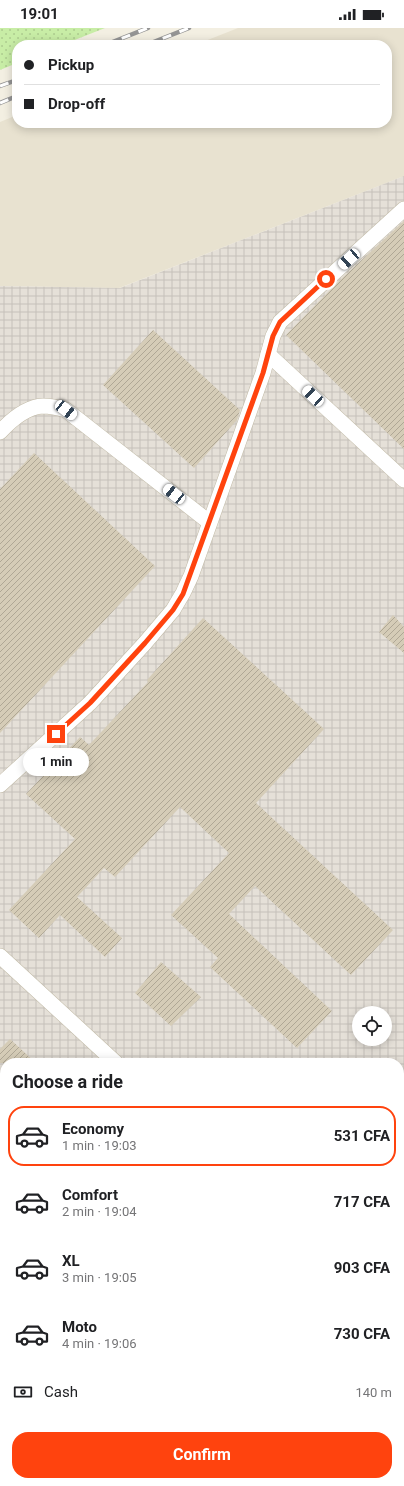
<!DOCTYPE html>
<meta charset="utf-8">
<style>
body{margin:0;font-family:Roboto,sans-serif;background:#f2f2f2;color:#202124;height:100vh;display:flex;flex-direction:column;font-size:15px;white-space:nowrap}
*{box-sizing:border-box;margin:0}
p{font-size:13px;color:#757577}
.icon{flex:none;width:22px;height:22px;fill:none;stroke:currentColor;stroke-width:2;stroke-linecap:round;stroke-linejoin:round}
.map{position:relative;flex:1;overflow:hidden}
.panel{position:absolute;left:0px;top:1030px;width:404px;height:428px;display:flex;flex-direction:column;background:#fff;border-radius:16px 16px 0 0;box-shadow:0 2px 10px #0003}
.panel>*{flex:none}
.hud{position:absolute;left:12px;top:12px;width:380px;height:88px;border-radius:16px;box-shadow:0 2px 10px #0003;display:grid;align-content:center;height:88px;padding:0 12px;background:#fff}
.fabs{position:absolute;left:352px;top:978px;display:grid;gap:8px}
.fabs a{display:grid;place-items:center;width:40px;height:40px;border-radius:50%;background:#fff;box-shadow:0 2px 10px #0003;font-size:20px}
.end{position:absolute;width:18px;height:18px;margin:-9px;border:5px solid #ff430e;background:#fff;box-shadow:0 0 0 2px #fff}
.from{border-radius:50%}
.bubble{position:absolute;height:28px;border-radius:14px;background:#fff;box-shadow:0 2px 10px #0003;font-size:13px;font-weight:700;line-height:28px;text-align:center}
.car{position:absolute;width:12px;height:24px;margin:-12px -6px;border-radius:5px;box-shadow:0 0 3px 1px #0007;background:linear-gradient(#fff 24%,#345 0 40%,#fff 0 76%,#345 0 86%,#fff 0)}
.hud b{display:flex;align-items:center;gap:14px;height:38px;font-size:15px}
.hud b+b{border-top:1px solid #e0e0e0}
.hud i{width:10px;height:10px;background:#202124}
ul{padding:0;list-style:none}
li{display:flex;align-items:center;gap:12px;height:60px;margin:0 8px 6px;padding:0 4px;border:2px solid transparent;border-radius:16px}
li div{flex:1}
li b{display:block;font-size:15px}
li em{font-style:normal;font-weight:700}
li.active{border-color:#ff430e}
li>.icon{width:36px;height:36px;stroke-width:1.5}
h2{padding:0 12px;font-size:18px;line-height:48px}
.pay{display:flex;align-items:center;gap:10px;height:44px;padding:0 12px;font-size:15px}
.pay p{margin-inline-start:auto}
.cta{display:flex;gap:8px;margin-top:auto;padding:8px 12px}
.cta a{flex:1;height:46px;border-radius:16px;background:#ff430e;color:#fff;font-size:16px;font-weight:700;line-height:46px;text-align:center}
.status{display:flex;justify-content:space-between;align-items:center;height:28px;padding:0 20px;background:#fff;direction:ltr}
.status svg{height:11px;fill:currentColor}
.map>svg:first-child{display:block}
.residential{fill:#e8e2d0}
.industrial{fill:url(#industrial-grid);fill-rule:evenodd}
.grass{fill:#c8eda6}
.park{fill:url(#park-dots)}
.building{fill:url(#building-hatch)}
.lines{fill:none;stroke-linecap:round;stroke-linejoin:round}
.service-casing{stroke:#c2bba7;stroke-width:16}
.minor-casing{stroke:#c2bba7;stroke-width:24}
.primary-casing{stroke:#f0cc54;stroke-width:24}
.service{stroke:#fff;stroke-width:15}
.minor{stroke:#fff;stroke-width:22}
.primary{stroke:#ffe790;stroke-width:22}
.rail-casing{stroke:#949494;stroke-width:4.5}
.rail{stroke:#fff;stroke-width:3;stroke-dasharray:9;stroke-linecap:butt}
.route{stroke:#ff430e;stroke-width:5}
</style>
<div class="status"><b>19:01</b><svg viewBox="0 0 49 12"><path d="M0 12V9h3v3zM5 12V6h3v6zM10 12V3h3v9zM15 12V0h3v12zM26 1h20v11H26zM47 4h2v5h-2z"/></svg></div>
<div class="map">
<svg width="404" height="1458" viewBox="0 0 404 1458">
<defs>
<pattern id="industrial-grid" width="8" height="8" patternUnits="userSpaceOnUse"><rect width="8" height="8" fill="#e5e0d8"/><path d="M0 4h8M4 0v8" fill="none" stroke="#c6c1ba"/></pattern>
<pattern id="park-dots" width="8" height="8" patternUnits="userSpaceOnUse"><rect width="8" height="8" fill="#c8eda6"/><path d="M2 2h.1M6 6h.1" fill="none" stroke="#adcc8f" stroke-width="1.8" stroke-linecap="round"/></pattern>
<pattern id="building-hatch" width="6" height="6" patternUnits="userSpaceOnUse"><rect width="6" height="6" fill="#d5ccb7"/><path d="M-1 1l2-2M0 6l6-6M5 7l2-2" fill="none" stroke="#afa795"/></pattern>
</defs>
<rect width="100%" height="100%" fill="#f3efe2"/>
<path class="residential" d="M238,0H404V148L119,260L0,258V94L17,87V95H387V17H195Z"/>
<path class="industrial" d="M404,148V1134L399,1139V1035H5V1433L0,1438V258L120,260ZM359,985H385V1011H359Z"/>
<path class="grass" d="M5,1433V1453H106L101,1458H0V1438Z"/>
<path class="park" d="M0,0H105L62,17H17V35L0,42Z"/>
<g class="building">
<path d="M404,193V421L286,307L339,253Z"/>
<path d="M153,302L240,382L237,392L194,440L103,357Z"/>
<path d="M34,425L155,538L0,705V461Z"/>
<path d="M393,587L404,599V625L379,604Z"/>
<path d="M203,590L324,701L256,775L393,902L351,947L255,858L229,886L332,983L297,1020L210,939L218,930L171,887L229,825L180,779L115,849L104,840L77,869L122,910L105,929L60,887L39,910L9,882L75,811L26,766L80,709L89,717L148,654L147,652Z"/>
<path d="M161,934L201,969L171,998L135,965Z"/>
<path d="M10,1011L36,1035H0V1021Z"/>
</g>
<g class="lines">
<g class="service-casing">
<g id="service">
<path d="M268,326L404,452"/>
<path d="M0,404C11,392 26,379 43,378C50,378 59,380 66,382L209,494"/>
<path d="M0,757L90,675L145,615L173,582L183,565L191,548L263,345L273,308L280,294L404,181"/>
<path d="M0,928L116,1035"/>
</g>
</g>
<g class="minor-casing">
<g id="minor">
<path d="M399,1179L404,1177"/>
<path d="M399,1347L404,1350"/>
<path d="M69,1458L74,1453"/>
</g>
</g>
<g class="primary-casing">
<g id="primary">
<path d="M399,1286L404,1280"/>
<path d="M399,1368L404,1363"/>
<path d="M236,1458L241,1453"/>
<path d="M314,1458L319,1453"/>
</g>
</g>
<use href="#service" class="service"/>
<use href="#minor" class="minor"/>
<use href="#primary" class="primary"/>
<g class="rail-casing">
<g id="rail">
<path d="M105,17L148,0"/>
<path d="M146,17L189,0"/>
<path d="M0,58L17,52"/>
<path d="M0,75L17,68"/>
</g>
</g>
<use href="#rail" class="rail"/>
</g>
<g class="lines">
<path class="route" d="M56,706L90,675L145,615L173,582L183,566L263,345L273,308L280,294L326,251"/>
</g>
</svg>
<div class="fabs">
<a><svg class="icon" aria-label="locate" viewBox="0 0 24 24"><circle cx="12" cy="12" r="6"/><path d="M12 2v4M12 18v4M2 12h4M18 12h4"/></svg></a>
</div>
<i class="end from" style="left:326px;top:251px"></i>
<i class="end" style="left:56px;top:706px"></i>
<div class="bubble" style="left:23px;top:720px;width:66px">1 min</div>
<i class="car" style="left:349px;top:231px;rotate:228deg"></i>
<i class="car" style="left:313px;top:368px;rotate:313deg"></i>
<i class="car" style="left:66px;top:382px;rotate:128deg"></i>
<i class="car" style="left:174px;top:466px;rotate:308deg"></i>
<div class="hud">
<b><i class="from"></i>Pickup</b>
<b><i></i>Drop-off</b>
</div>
<section class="panel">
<h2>Choose a ride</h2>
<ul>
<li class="active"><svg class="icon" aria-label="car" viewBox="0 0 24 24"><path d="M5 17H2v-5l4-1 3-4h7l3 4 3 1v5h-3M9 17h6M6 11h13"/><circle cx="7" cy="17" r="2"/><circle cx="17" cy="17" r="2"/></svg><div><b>Economy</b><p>1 min · 19:03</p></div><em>531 CFA</em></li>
<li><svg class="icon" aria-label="car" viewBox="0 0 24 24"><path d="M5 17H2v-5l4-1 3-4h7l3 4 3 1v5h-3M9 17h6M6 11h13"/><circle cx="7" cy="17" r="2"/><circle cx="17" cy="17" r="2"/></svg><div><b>Comfort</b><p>2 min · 19:04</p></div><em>717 CFA</em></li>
<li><svg class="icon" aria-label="car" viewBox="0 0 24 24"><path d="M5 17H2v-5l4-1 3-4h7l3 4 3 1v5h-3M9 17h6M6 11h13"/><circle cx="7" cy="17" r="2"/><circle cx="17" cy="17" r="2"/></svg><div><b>XL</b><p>3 min · 19:05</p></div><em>903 CFA</em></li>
<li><svg class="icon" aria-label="car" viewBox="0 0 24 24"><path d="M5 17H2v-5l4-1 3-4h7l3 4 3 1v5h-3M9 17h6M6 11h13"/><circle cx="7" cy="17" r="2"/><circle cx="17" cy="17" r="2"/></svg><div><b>Moto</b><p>4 min · 19:06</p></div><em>730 CFA</em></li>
</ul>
<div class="pay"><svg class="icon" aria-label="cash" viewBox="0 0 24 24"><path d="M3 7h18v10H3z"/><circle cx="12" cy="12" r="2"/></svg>Cash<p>140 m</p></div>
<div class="cta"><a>Confirm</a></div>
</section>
</div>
